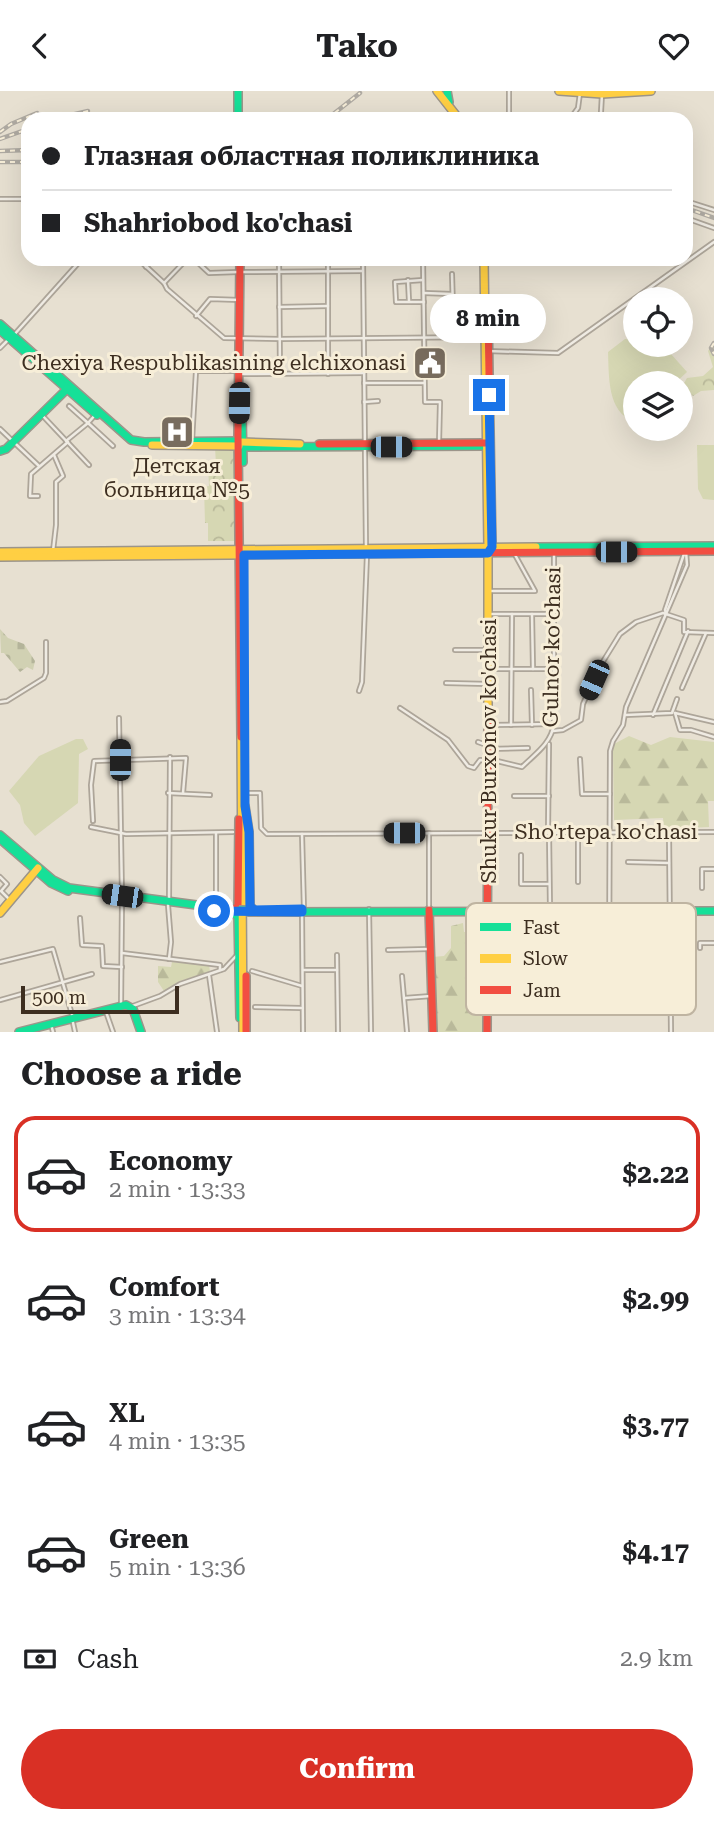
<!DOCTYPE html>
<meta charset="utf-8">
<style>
body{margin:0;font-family:"Roboto Serif",serif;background:#f6f6f6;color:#202124;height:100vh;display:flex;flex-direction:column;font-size:26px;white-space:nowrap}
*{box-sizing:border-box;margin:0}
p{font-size:23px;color:#757577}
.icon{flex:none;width:38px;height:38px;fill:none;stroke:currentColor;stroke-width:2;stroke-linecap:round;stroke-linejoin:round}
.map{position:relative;height:941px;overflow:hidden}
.panel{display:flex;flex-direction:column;background:#fff;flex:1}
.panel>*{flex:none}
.top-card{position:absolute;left:21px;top:21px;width:672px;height:154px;border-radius:21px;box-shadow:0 7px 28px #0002;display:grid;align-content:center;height:154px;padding:0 21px;background:#fff}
.buttons{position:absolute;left:623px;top:196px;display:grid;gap:14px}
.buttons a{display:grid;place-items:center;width:70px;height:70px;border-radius:50%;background:#fff;box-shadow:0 7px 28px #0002;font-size:35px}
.scale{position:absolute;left:21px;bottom:18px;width:158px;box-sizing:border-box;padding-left:7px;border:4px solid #3d2e20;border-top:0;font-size:19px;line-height:24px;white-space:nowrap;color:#3d2e20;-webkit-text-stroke:5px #f7eed8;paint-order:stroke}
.end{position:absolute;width:32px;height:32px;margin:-16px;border:9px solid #1a73e8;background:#fff;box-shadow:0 0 0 4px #fff}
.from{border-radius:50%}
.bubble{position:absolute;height:49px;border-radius:24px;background:#fff;box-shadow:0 7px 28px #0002;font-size:23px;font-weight:700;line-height:49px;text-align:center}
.car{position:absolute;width:21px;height:42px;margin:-21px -10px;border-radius:9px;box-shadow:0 0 5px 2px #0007;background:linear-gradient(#222 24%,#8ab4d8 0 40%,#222 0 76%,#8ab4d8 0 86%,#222 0)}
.top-card b{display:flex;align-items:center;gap:24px;height:66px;font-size:26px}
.top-card b+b{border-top:2px solid #e0e0e0}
.top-card i{width:18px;height:18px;background:#202124}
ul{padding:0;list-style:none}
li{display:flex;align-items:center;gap:21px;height:116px;margin:0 14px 10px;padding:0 7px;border:4px solid transparent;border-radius:21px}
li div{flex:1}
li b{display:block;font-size:26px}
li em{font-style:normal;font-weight:700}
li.current{border-color:#d93025}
li>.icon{width:63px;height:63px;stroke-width:1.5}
h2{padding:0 21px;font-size:32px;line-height:84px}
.pay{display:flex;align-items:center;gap:18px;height:77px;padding:0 21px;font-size:26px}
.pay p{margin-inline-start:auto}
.primary-button{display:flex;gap:14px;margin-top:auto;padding:14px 21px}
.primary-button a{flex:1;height:80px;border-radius:42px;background:#d93025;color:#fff;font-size:28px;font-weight:700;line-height:80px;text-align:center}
header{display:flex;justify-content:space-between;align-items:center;height:91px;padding:0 21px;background:#fff;font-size:32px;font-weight:700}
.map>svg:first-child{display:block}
.grass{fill:#d6d7b3}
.forest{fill:url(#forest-firs)}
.cemetery{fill:url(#cemetery-stones)}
.park{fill:url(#park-crowns)}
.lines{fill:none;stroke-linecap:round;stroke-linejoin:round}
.street-casing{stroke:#ada599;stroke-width:6}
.fast-casing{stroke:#9c958a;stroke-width:10}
.slow-casing{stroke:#9c958a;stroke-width:10}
.jam-casing{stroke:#9c958a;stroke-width:10}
.street{stroke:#efebe3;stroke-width:2.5}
.fast{stroke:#16e098;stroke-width:7}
.slow{stroke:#ffcf43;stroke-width:7}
.jam{stroke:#f24e42;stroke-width:7}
.rail-casing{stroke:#afaaa2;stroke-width:4.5}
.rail{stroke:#f7eed8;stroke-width:2;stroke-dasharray:5;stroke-linecap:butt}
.fast-bridge-casing{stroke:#9c958a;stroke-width:10;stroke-linecap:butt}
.fast-bridge{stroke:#16e098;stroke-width:7}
.route{stroke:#1a73e8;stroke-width:9}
.labels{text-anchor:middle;stroke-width:6;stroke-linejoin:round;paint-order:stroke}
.poi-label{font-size:21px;fill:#3d2e20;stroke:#f7eed8;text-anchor:end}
.street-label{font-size:21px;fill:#3d2e20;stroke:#f7eed8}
.key{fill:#f7eed8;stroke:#bfb4a1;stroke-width:2}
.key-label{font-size:19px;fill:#3d2e20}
</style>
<header><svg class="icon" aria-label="back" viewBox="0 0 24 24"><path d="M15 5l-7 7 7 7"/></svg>Tako<svg class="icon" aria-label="heart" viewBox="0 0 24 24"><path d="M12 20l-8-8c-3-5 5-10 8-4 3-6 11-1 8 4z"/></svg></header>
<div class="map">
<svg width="714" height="941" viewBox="0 0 714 941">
<defs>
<pattern id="forest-firs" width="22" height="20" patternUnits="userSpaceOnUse" patternTransform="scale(1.75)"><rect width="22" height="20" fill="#d6d7b3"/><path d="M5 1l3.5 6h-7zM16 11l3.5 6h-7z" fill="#b9b99a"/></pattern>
<pattern id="cemetery-stones" width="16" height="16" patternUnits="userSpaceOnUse" patternTransform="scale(1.75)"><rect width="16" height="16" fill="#d1d1b3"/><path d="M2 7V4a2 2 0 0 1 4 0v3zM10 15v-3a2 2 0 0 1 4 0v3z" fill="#b4b49a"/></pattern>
<pattern id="park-crowns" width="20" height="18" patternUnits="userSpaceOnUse" patternTransform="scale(1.75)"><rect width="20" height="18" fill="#d6d7b3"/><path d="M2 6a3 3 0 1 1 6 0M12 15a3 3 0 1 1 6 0" fill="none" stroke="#b9b99a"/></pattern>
</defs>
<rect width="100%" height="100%" fill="#e7e0d1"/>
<g class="grass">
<path d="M625,248L635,249V254H663L687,281L675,292H635L634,330C607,322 609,284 608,261Z"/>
<path d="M697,354H714V409L703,408L698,398Z"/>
<path d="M76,648H83L88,658L79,663L78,712L35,745L24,732L20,714L9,700L39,665Z"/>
</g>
<g class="forest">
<path d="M629,645L651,654L670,646L714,651V710H708L709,736L664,738L663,727L614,729L613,660L614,653Z"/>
<path d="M463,832L464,841H471V856L485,858L484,941H435L432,866L444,865L451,857V835Z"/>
<path d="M172,871L209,874L210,881L180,890L164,900L158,891V875L171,876Z"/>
</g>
<path class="cemetery" d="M0,538L8,547L24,553L35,570L33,579L27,576L20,581L4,562H1Z"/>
<g class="park">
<path d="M714,250V299L701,300L693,305L683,294L687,287L703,285L713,276L708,260Z"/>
<path d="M215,356L232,357L236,360L238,450H208V432H205L204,396L209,395L208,374H216Z"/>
</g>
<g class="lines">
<g class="street-casing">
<g id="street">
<path d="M509,0V28"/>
<path d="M601,21L602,3"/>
<path d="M570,28L578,17L580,2"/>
<path d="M0,108H28"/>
<path d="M686,110L714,119"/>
<path d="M686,127L714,137"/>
<path d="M138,168L164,192L167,198L224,247L280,248L484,246"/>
<path d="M194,168L209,182L238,181"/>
<path d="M279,168L280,282"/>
<path d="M328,168V283"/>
<path d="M363,168L366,457"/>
<path d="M423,168L425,311H440L439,352"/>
<path d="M146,176L153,168"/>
<path d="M243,181L362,180"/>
<path d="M452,183L453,217"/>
<path d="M408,189L409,210"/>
<path d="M423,189L395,191L396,211H424"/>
<path d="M164,192L187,168"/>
<path d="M424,202L452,203"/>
<path d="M279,216L328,215"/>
<path d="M196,225L210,208L240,209"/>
<path d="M13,245L82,168"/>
<path d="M0,257L10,247"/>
<path d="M487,260L558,262L714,151"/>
<path d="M242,283L364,282"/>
<path d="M364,292H424"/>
<path d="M364,311L378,310"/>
<path d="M69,315L88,332L96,323"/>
<path d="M41,323L89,374"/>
<path d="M0,338L39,375"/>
<path d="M66,350L88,332L113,355"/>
<path d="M192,350L196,280H236"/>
<path d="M38,405H30L31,383L68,351"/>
<path d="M53,460L56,434V391L63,385L54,364"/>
<path d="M489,500H535L514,462"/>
<path d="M489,523H554"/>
<path d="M532,523L533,578"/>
<path d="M666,523L665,519L684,463"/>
<path d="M455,559H489"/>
<path d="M489,578H554"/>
<path d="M446,592L489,593"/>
<path d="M682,597L706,542"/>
<path d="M531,599L532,634"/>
<path d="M359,600L362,591L367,463"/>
<path d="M0,611L7,610L44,587L46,582V551"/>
<path d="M400,617L448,649L468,675L474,677L480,669L497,670L522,676C535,663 551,653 554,633V462"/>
<path d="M675,622L680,639H691L714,646"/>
<path d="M675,622L714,631"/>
<path d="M625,624L672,622L677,608"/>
<path d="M653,624L688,540"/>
<path d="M119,627L122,805"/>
<path d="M489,634L554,633"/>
<path d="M511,634L512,523"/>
<path d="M553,640L563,639L581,629L583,613L599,577L620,543L636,531L663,522L684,529V541L714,542"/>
<path d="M478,651L489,655"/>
<path d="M489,658L528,657"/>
<path d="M580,668L582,703H610"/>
<path d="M168,702L210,704"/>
<path d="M242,702H260L261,737L267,743L714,741"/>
<path d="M514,705H549"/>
<path d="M93,730L91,694L94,670L186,667L183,702"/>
<path d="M91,736L126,743L233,741"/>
<path d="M548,741L549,653"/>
<path d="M549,741L550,818"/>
<path d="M216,742V820"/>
<path d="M578,742V791"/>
<path d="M669,742L671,941"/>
<path d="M302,743L304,819"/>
<path d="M521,764V793H549"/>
<path d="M628,771L669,772"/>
<path d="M0,786L7,793L1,800L10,809"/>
<path d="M702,797V778H714"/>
<path d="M169,810L170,666"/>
<path d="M168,814L171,851L169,868"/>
<path d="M369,818L371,941"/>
<path d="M429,818V742"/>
<path d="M550,820L551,877L563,878"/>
<path d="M302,821L303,941"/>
<path d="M80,827L82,854L102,855L103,875L122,876"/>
<path d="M580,845L581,867"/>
<path d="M580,852L609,851"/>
<path d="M700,857V852H714"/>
<path d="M388,859L429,858"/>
<path d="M619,859H669"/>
<path d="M122,862L220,874V879"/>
<path d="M337,864L338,941"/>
<path d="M0,871L53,858L73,927"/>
<path d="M303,879H337"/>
<path d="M252,880L302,895"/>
<path d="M209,884L217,941"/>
<path d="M402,885L407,941"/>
<path d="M609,892L610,660L613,650L623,634L626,616L687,474L686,460"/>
<path d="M405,907L431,905"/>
<path d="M0,909L92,883"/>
<path d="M643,913L655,909L670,908"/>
<path d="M121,916L122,808"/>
<path d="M130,916L160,905L180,893L224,878L238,863"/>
<path d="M255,916L301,917"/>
<path d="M105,918L113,941"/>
<path d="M72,927L75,941"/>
<path d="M51,933L53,941"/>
</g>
</g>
<g class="fast-casing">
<g id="fast">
<path d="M238,0V28"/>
<path d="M447,0L449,11"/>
<path d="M0,233L131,349L144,351L238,350"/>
<path d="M0,239L97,324"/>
<path d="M242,325L243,371"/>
<path d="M242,356L486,355"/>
<path d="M0,360L6,358L67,298"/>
<path d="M536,456L714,455"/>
<path d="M245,715L249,741L250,815L254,819"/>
<path d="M0,744L53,789L69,797L234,819"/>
<path d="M0,748L51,792L68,800"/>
<path d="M122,805V808"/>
<path d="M232,821L238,826L240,927"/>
<path d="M248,821L714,820"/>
<path d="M19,941L126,914L133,918L141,941"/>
</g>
</g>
<g class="slow-casing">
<g id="slow">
<path d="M437,0L459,28"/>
<path d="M559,0L602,3L651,0"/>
<path d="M484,168L488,456"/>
<path d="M242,351L300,353"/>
<path d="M152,354L239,355"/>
<path d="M0,461L536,456"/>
<path d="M488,462V628"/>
<path d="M0,466L446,462"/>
<path d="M241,646L243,941"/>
<path d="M0,822L38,777"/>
</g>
</g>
<g class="jam-casing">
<g id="jam">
<path d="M240,168L238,344L241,646"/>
<path d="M488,225L492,456"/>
<path d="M319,353L485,352"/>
<path d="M446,462L714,460"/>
<path d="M233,819L238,815L239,728"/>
<path d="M429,819L433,941"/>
<path d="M246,885V941"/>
<path d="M487,941L488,628"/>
</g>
</g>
<use href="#street" class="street"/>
<use href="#fast" class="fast"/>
<use href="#slow" class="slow"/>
<use href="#jam" class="jam"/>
<g class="rail-casing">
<g id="rail">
<path d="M54,28L88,20"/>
<path d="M327,28L360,2"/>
<path d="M0,41L11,33L37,22"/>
<path d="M0,48L28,38"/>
<path d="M0,60L28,59"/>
<path d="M0,71H28"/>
<path d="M686,117L714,127"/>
<path d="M714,252L711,257L714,263"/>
</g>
</g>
<use href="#rail" class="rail"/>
<g class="fast-bridge-casing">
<path id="fast-bridge" d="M239,819H248"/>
</g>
<use href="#fast-bridge" class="fast-bridge"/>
</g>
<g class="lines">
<path class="route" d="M214,820L302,821V818L254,819L250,815L249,741L245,715L244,464L488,462L492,456L489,304"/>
</g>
<defs>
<g id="civic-square" transform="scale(1.75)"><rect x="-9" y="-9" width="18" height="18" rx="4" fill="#786c5e" stroke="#f7eed8"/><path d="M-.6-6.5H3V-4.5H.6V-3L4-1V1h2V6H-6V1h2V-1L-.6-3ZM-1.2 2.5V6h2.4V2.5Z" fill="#fff"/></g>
<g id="hospital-square" transform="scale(1.75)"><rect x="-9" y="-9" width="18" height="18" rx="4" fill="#786c5e" stroke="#f7eed8"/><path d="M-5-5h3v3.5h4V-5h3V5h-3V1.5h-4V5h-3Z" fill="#fff"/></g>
</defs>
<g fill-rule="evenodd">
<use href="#civic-square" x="430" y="272"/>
<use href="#hospital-square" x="177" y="341"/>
</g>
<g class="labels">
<g class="poi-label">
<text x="406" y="279">Chexiya Respublikasining elchixonasi</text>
<text x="177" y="382" text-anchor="middle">Детская<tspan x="177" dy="24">больница №5</tspan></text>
</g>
<g class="street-label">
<text transform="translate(552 556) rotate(-89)" y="7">Gulnor koʻchasi</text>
<text transform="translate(489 660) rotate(-90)" y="7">Shukur Burxonov ko'chasi</text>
<text x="606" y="748">Sho'rtepa ko'chasi</text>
</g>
</g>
<rect x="466" y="812" width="230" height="112" rx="10" class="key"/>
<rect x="480" y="832" width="31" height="8" fill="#16e098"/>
<rect x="480" y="863" width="31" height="9" fill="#ffcf43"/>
<rect x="480" y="895" width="31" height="8" fill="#f24e42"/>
<g class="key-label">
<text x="523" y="843">Fast</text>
<text x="523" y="874">Slow</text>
<text x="523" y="906">Jam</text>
</g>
</svg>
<div class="buttons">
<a><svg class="icon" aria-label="locate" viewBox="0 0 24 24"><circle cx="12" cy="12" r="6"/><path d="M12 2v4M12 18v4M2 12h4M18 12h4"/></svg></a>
<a><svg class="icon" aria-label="layers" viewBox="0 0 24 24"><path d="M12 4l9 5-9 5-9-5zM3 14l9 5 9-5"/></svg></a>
</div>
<div class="scale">500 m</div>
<i class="end from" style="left:214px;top:820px"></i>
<i class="end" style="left:489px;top:304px"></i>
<div class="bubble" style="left:430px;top:203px;width:116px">8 min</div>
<i class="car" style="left:239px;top:312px;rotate:181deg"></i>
<i class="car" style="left:391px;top:356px;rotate:90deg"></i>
<i class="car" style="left:616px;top:461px;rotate:90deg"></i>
<i class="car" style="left:594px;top:589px;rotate:204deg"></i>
<i class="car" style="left:120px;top:669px;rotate:0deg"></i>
<i class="car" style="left:404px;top:742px;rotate:270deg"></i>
<i class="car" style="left:122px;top:805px;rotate:278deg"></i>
<div class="top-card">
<b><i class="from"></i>Глазная областная поликлиника</b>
<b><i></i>Shahriobod ko'chasi</b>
</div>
</div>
<section class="panel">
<h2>Choose a ride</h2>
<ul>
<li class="current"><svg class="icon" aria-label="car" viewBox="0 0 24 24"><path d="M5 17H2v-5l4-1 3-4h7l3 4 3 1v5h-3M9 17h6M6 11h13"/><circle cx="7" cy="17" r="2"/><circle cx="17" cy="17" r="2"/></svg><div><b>Economy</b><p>2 min · 13:33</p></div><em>$2.22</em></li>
<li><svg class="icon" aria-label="car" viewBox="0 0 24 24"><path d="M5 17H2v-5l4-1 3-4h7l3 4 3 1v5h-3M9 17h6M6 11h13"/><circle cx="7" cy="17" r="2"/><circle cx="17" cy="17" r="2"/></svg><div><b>Comfort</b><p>3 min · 13:34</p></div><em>$2.99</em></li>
<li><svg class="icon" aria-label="car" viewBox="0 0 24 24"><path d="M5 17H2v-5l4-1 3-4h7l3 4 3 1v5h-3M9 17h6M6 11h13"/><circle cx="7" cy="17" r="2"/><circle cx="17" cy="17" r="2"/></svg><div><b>XL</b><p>4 min · 13:35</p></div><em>$3.77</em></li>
<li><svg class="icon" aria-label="car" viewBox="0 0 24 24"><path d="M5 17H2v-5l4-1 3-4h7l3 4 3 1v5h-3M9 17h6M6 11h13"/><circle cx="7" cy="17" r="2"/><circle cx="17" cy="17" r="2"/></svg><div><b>Green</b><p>5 min · 13:36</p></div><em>$4.17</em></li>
</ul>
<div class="pay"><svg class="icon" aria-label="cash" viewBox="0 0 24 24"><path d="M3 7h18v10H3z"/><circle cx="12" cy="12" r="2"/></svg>Cash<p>2.9 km</p></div>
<div class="primary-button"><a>Confirm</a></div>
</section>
